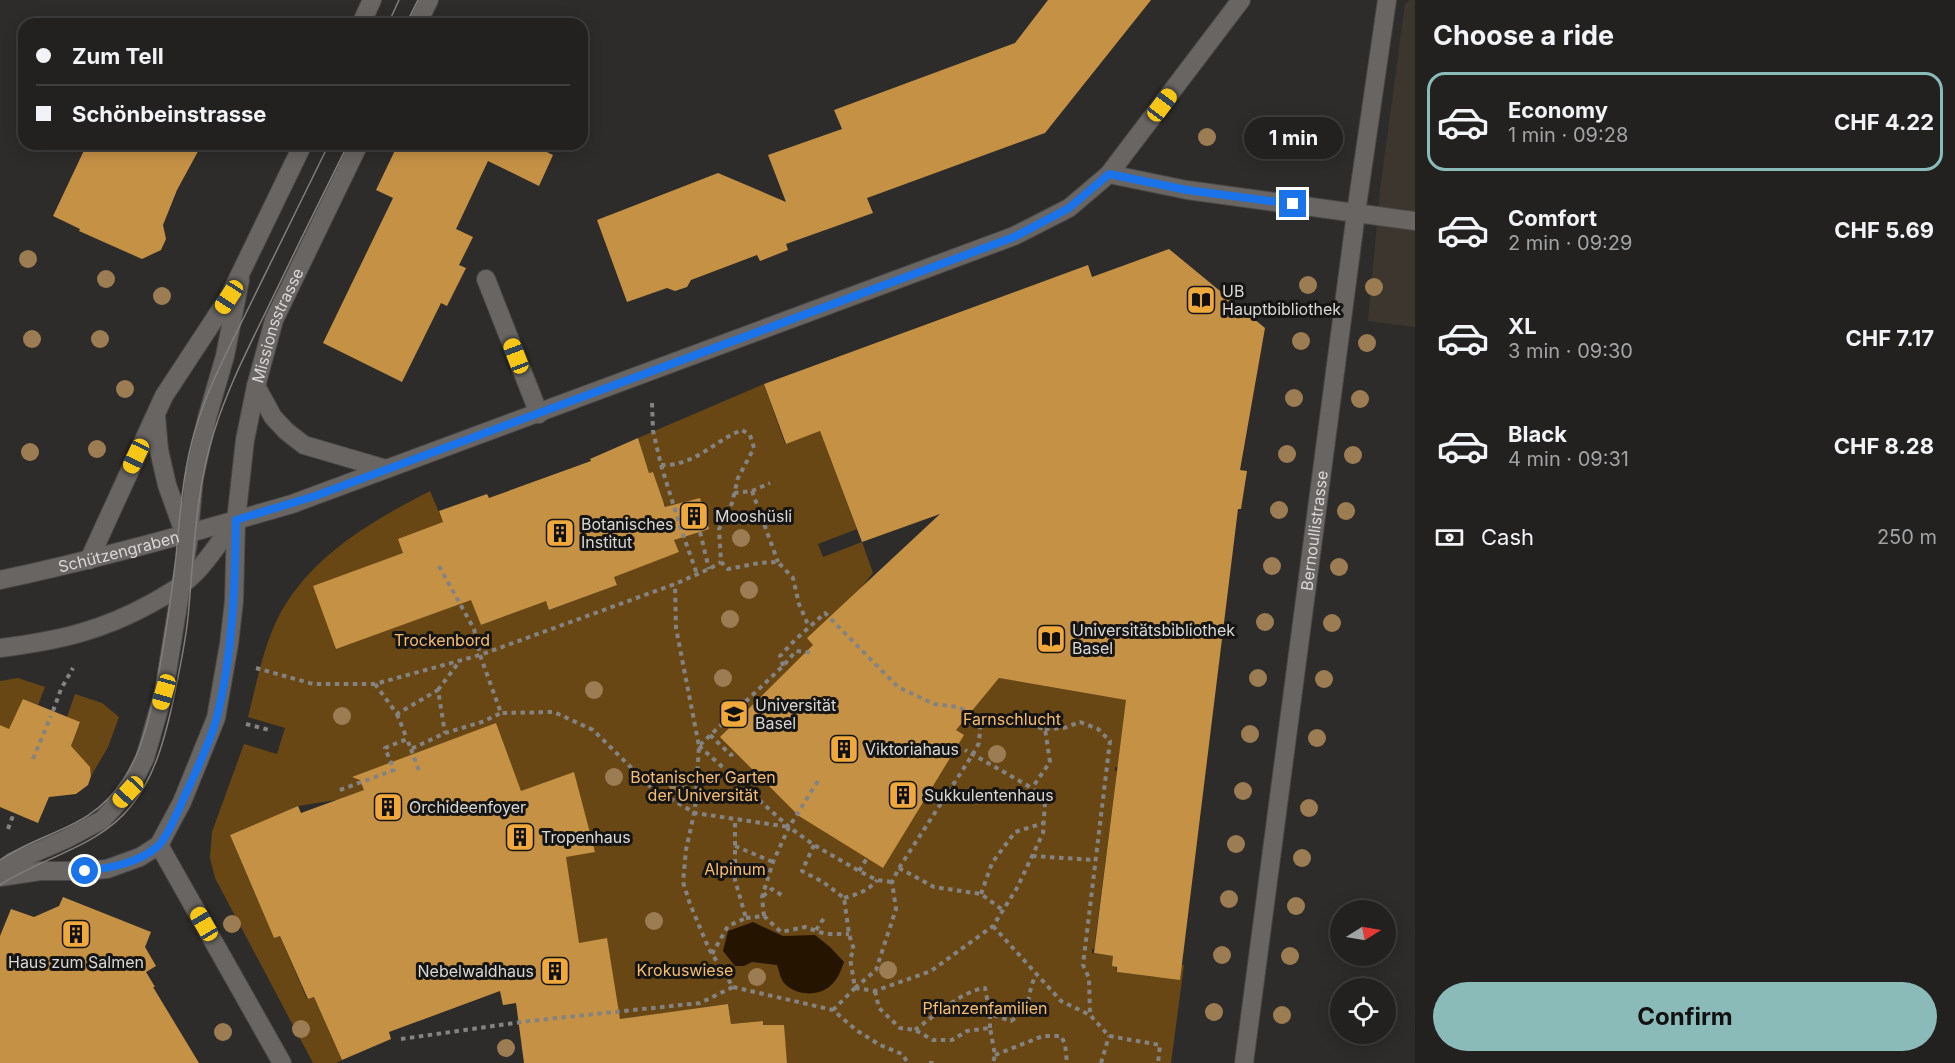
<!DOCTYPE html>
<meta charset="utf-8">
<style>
body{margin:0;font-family:Inter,sans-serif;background:#2e2e2d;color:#f1f3f6;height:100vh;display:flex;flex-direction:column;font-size:22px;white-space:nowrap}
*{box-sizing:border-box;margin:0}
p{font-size:20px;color:#a2a3a5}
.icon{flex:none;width:33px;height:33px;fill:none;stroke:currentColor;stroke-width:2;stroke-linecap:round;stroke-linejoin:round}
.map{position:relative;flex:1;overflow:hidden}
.panel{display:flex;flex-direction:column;background:#222120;width:540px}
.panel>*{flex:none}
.banner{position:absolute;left:18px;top:18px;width:570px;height:132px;border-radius:18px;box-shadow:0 3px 15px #0003,0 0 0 2px #3f3e3e;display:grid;align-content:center;height:132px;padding:0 18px;background:#222120}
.needle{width:39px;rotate:79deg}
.controls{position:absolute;left:1330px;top:900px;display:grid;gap:12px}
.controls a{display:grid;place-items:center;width:66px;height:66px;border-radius:50%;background:#222120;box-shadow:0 3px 15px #0003,0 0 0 2px #3f3e3e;font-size:30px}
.end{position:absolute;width:27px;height:27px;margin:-14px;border:8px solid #1a73e8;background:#fff;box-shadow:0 0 0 3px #fff}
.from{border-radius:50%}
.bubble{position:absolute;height:42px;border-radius:21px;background:#222120;box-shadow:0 3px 15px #0003,0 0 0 2px #3f3e3e;font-size:20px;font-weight:700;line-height:42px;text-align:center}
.car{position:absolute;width:18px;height:36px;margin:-18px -9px;border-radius:8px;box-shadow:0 0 4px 2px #0007;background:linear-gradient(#f5c518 24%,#345 0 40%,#f5c518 0 76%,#345 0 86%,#f5c518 0)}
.banner b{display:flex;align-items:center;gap:21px;height:57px;font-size:22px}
.banner b+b{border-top:2px solid #3f3e3e}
.banner i{width:15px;height:15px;background:#f1f3f6}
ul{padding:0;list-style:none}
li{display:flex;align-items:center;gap:18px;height:99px;margin:0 12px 9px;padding:0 6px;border:3px solid transparent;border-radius:18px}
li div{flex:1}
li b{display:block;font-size:22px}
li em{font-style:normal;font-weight:700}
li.active{border-color:#8bbbb9}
li>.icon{width:54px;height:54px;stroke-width:1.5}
h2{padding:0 18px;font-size:27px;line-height:72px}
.pay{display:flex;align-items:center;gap:15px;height:66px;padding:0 18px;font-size:22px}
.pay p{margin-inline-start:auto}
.action{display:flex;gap:12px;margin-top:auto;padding:12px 18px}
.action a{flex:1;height:69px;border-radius:36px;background:#8bbbb9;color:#111;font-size:24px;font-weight:700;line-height:69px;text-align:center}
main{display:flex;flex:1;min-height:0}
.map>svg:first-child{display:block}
.built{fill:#3c362e}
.green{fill:#694714}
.water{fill:#251500}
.building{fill:#c59145}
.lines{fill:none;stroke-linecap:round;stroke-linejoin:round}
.service-casing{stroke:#494846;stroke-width:20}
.minor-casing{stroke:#494846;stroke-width:20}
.secondary-casing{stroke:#494846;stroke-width:20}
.path{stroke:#858381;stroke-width:4;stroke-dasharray:4.5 4.5;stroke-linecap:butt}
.service{stroke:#686563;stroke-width:18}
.minor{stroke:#686563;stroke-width:18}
.secondary{stroke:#686563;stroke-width:18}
.tram{stroke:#807f7d;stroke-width:1.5}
.tree{fill:#9c7c52}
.route{stroke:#1a73e8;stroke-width:8}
.labels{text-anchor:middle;stroke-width:6;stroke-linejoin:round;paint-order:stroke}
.poi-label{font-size:16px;fill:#d9d8d6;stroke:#161514;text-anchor:start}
.street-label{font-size:16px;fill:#d9d8d6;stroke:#161514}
.park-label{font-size:16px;fill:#f6be72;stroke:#161514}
</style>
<main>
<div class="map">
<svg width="1415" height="1063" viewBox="0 0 1415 1063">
<rect width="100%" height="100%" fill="#2e2c2a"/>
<path class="built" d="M1410,0H1415V327L1368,321L1380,190L1405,4Z"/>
<g class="green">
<path d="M764,384L785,444L820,431L857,529L818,544L823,557L862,542L873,573L860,589L986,693L999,678L1115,698L1128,690L1118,767H1115V771H1117L1094,949H1092V953L1113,956L1117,972L1155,977L1157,971L1163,962L1184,965L1171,1063H787L783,1025H777L764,1039L763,1021L731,1024L728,1004L531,1032L526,1001L503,1005L495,957L483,997L419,1021L336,800L298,806L230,835L274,938L280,936L307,999L314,997L342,1060L336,1063H313L215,878L210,858L212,832L244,744L277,754L285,728L248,717C256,686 262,653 275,624C305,559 370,522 430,491L454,548L481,625L529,607L544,596L550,610L617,585L612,571L679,552L665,518L670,516L664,503H663L653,472L649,473L638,438Z"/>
<path d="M18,678L45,687L38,705L23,699L10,735L8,731L0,725V681Z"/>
<path d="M75,694L102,703L119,717L108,747L91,776C90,762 81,757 68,756L77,726H79L80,723L67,717Z"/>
</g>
<path class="water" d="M753,922L783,936L815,935L830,947L844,962C841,971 837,981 829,987C816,997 795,995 784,983C780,978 779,970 777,965L752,962L744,966H735L723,951L728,931Z"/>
<g class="building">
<path d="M1048,0H1151L1045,133L867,198L873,213L786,244L788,250L760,261L757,255L691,280L687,287L675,291L667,288L627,302L597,220L718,173L786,202L768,155L842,129L834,110L1015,43Z"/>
<path d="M87,144H202L177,190L163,225L166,239L161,250L142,259L79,231L80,229L53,216Z"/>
<path d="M398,144H530L553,155L539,186L488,161L456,229L473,237L459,265L466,268L447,306L441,303L402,382L323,343L393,198L376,190Z"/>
<path d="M1169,249L1265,328L1240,470L1247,471L1241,509H1238L1180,980L1117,972V967L1112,966L1113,956L1094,953L1126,700L999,678L956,730L964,735L883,868L799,816L720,737L813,645L807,638L940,514L862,542L820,431L786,444L764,384L1088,265L1092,277Z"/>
<path d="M638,438L649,473L653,472L665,507L700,498L709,529L674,540L679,552L614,577L617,585L549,610L546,601L481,625L471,600L336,649L313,586L403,553L398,539L443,522L439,511L487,494L489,498L591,461L590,459Z"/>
<path d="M23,699L80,722L71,746L90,767L91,776L88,785L76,794L49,797L38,823L0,807V725L9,729Z"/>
<path d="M496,723L521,791L574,772L595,852L566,857L579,943L607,938L620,1019L728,1004L731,1024L763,1021V1025H784L787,1063H524L516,1003L503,1005L500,991L389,1032L391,1039L342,1060L314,997L308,999L280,936L274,938L230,835L298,806L301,813L364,790L360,780L352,777Z"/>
<path d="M63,897L151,932L145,947L156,966L146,972L155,987H153L199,1063H0V936L11,909L34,917L59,906Z"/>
</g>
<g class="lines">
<g class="service-casing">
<g id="service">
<path d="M486,279L539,414"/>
<path d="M0,648C57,641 102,631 152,603C168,594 184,585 197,571C211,556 223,537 236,520"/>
<path d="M0,872L13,862L66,839L102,820L128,792L145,758L164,691L188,543L194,478L207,418L225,356L240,280"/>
</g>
</g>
<g class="minor-casing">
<g id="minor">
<path d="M1109,174L1187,190L1415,221"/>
<path d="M159,845L282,1063"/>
<path d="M0,877L40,871H85L107,869L140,857L159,845L182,802L216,718L229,644L234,601L236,520"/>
<path id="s1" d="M1244,1063L1356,213L1387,0"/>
</g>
</g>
<g class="secondary-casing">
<g id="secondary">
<path d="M361,24L372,0"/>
<path d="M417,24L429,0"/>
<path d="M256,386L273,417L286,431L304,445L386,469"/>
<path d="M156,416L159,450L167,485L185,535"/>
<path id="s2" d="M236,520L245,440L256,386L274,320L359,144"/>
<path d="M89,560L164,396L229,297L303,144"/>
<path id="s3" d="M0,580C99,559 196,532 292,504L1014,236L1069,208L1109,174L1241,0"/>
</g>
</g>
<g class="path">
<path d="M652,403L653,431L661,465C667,465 674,465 679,463C703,457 720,438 742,430L750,435L754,448L738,478L732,503L719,529L721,562L728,569L759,563L778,562L793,578L799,604L809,627"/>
<path d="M661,465L680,526L697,574"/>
<path d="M752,491L778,562"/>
<path d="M734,493L752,491L770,483"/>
<path d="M700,532L709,569"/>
<path d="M439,566L474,629L480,655L501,713L554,712L593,730L652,788L695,813L789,827"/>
<path d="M783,666L780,656L796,639L825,613L898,687L934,704L958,707L981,717L1011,721L1045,729L1050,762L1032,788"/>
<path d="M256,668L313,684H375L480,655L675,584L709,569L721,562"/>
<path d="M375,684L397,714L438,690L445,733"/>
<path d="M438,690L459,662"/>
<path d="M53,711L61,689L73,668"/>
<path d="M397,714L407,739"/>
<path d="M246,724L269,730"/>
<path d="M1045,729L1064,728L1080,722L1098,729L1110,741L1083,965L1089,978L1090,1015"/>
<path d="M710,735L731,755L735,752"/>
<path d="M700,745L783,666L796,651L814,653"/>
<path d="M699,746L789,827L814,845L859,871L877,880L892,882"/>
<path d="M411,749L419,771"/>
<path d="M33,759L51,716"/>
<path d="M340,790L394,770L385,748L407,739L411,749L445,733L482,722L501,713"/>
<path d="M8,829L14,813"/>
<path d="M814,845L802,871L823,882L844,898L849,934L854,950L850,958L855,988L833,1010"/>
<path d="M735,846L773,862"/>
<path d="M1032,856L1095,860"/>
<path d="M899,868L934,887L981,894L1004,911"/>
<path d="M859,871L867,858"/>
<path d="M981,894L992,863L1015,832L1044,823"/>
<path d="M763,896L772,889L783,896"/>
<path d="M844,898C858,894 868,891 877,880"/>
<path d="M764,916L762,897L773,862L789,827L818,781"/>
<path d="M746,918L764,916L781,932L805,927L825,934H849"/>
<path d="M993,926L1061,1001L1090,1015L1109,1036L1160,1045L1158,1063"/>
<path d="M816,930L824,918"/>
<path d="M712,954L728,926L746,918L735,880V820"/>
<path d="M733,987L833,1010L856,1030L880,1045L902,1054L908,1063"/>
<path d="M855,988L875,991L931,971L993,926L1017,888L1043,833L1045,802L1032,788L965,750"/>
<path d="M855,988L876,970L896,909L892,882L899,868L973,754L979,743L981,717"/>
<path d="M875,991L879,1008L900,1028L915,1030L933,1040H952L967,1031L990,1028L995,1055L993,1063"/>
<path d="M990,1028V1014L1011,1021C1035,1006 1025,995 1036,975"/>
<path d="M915,1030C933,1017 963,990 985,988L990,1014"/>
<path d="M401,1039L529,1021L700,1003L733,987L709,949L690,904L683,882L686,850L695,809L699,746L676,628L675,584"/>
<path d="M995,1055L1043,1036H1061L1065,1044L1067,1063"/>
<path d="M929,1063H936"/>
<path d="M1101,1063L1109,1036"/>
</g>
<use href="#service" class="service"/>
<use href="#minor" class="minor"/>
<use href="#secondary" class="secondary"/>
<g class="tram">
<path d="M388,24L399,0"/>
<path d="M406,24L418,0"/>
<path d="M0,860C44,830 91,830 123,780C142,752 150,715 157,682C165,640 171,599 176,557C180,514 183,468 196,427C209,385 230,346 249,307C276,253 302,198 329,144"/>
<path d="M0,885C42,857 99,847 131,806C154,778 164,741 172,706C178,677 185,647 188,617C194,555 195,492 214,432C228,386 251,343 272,299C297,247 322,196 348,144"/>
</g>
</g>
<g class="tree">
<circle cx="1278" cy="133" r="9"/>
<circle cx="1207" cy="137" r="9"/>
<circle cx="28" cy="259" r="9"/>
<circle cx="106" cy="279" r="9"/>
<circle cx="1308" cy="285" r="9"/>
<circle cx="1374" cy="287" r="9"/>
<circle cx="162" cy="296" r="9"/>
<circle cx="32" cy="339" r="9"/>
<circle cx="100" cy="339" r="9"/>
<circle cx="1301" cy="341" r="9"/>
<circle cx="1367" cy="343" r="9"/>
<circle cx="125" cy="389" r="9"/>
<circle cx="1294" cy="398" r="9"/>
<circle cx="1360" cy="399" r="9"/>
<circle cx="97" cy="449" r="9"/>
<circle cx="30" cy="452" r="9"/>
<circle cx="1287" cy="454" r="9"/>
<circle cx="1353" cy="455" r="9"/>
<circle cx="1279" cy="510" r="9"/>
<circle cx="1346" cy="511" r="9"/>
<circle cx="741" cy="538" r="9"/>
<circle cx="1272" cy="566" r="9"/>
<circle cx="1339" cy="567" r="9"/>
<circle cx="749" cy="590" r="9"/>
<circle cx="730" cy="619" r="9"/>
<circle cx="1265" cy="622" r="9"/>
<circle cx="1332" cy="623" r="9"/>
<circle cx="723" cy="678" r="9"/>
<circle cx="1258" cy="678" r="9"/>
<circle cx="1324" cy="679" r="9"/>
<circle cx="594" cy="690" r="9"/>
<circle cx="342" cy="716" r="9"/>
<circle cx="1250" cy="734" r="9"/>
<circle cx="1317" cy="738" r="9"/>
<circle cx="997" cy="754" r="9"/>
<circle cx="614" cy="777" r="9"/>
<circle cx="677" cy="783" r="9"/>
<circle cx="1243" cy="791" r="9"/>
<circle cx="1309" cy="808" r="9"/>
<circle cx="1236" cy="844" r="9"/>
<circle cx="1302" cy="858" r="9"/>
<circle cx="1229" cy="899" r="9"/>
<circle cx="1296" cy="906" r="9"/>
<circle cx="654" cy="921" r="9"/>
<circle cx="232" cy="924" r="9"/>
<circle cx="1222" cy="955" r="9"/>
<circle cx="1290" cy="956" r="9"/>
<circle cx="888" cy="970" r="9"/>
<circle cx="757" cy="977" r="9"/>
<circle cx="1214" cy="1012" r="9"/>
<circle cx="1282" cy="1015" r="9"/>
<circle cx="301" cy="1029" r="9"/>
<circle cx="223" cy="1032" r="9"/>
<circle cx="506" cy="1048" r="9"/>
</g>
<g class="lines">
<path class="route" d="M85,871C110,868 139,863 158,846C168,837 180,806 186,793C197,769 210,743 217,717C233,652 235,586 236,520L315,496L1014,237L1069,208L1109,174L1187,190L1293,204"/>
</g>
<defs>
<g id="library-square" transform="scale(1.5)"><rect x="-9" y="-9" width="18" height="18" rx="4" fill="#eea83c" stroke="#161514"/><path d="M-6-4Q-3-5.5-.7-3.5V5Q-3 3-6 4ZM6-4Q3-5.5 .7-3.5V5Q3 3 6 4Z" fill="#111"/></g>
<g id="building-square" transform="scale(1.5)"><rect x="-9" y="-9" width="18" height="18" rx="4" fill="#eea83c" stroke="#161514"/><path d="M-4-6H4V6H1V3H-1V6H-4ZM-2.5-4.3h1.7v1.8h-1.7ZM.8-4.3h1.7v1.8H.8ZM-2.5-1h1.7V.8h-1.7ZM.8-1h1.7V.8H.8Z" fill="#111"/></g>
<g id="university-square" transform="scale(1.5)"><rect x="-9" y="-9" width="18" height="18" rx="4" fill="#eea83c" stroke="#161514"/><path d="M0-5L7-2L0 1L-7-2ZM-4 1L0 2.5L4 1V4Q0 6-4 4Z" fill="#111"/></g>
</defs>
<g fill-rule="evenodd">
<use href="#library-square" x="1201" y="300"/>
<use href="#building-square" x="694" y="516"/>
<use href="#building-square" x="560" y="533"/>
<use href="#library-square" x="1051" y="639"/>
<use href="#university-square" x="734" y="714"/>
<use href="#building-square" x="844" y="749"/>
<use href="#building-square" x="903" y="795"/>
<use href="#building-square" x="388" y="807"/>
<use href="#building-square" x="520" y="837"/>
<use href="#building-square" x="76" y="934"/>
<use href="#building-square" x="555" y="971"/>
</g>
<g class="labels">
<g class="poi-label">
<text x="1222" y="297">UB<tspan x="1222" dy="18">Hauptbibliothek</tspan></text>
<text x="715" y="522">Mooshüsli</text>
<text x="581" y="530">Botanisches<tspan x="581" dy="18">Institut</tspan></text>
<text x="1072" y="636">Universitätsbibliothek<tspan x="1072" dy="18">Basel</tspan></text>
<text x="755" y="711">Universität<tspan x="755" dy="18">Basel</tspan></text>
<text x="865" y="755">Viktoriahaus</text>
<text x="924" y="801">Sukkulentenhaus</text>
<text x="409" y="813">Orchideenfoyer</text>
<text x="541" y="843">Tropenhaus</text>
<text x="76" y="968" text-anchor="middle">Haus zum Salmen</text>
<text x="534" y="977" text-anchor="end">Nebelwaldhaus</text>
</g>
<g class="street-label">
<text dy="6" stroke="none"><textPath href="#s2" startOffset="200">Missionsstrasse</textPath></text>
<text dy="6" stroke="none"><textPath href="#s1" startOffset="537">Bernoullistrasse</textPath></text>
<text dy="6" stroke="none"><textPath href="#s3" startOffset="122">Schützengraben</textPath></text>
</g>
<g class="park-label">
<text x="442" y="646">Trockenbord</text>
<text x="1012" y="725">Farnschlucht</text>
<text x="703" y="783">Botanischer Garten<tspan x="703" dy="18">der Universität</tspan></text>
<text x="735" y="875">Alpinum</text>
<text x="685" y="976">Krokuswiese</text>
<text x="985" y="1014">Pflanzenfamilien</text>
</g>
</g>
</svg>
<div class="controls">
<a><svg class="needle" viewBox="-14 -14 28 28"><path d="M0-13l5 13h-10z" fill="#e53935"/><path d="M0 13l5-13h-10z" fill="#a2a3a5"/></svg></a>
<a><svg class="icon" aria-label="locate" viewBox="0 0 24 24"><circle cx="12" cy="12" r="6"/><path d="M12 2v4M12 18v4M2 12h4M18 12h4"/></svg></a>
</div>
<i class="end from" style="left:85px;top:871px"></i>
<i class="end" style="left:1293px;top:204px"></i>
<div class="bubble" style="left:1244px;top:117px;width:99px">1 min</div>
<i class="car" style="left:1162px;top:105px;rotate:37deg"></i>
<i class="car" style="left:229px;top:297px;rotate:213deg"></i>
<i class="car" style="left:516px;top:356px;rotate:339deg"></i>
<i class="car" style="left:136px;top:456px;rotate:205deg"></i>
<i class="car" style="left:164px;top:692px;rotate:196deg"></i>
<i class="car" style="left:128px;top:792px;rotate:223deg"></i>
<i class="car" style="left:204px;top:924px;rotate:330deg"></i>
<div class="banner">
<b><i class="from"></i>Zum Tell</b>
<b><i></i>Schönbeinstrasse</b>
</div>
</div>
<section class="panel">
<h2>Choose a ride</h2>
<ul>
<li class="active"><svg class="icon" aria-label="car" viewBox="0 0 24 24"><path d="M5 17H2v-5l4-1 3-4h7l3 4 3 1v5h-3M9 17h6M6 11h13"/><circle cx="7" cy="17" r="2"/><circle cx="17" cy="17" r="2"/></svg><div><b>Economy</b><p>1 min · 09:28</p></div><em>CHF 4.22</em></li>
<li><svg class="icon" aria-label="car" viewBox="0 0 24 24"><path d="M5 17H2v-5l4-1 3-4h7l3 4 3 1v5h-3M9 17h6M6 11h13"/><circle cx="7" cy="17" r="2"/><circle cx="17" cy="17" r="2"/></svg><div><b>Comfort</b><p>2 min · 09:29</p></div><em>CHF 5.69</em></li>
<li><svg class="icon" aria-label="car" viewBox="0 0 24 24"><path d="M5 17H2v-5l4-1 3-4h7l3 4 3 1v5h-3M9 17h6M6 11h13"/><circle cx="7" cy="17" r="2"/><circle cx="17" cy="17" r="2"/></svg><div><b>XL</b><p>3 min · 09:30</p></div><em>CHF 7.17</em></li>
<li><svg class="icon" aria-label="car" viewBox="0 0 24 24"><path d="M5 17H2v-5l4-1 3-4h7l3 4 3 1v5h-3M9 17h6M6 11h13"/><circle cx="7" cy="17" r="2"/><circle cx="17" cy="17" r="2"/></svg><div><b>Black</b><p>4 min · 09:31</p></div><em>CHF 8.28</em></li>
</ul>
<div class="pay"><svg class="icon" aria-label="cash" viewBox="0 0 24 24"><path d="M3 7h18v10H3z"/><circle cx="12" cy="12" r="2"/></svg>Cash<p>250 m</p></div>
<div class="action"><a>Confirm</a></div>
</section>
</main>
